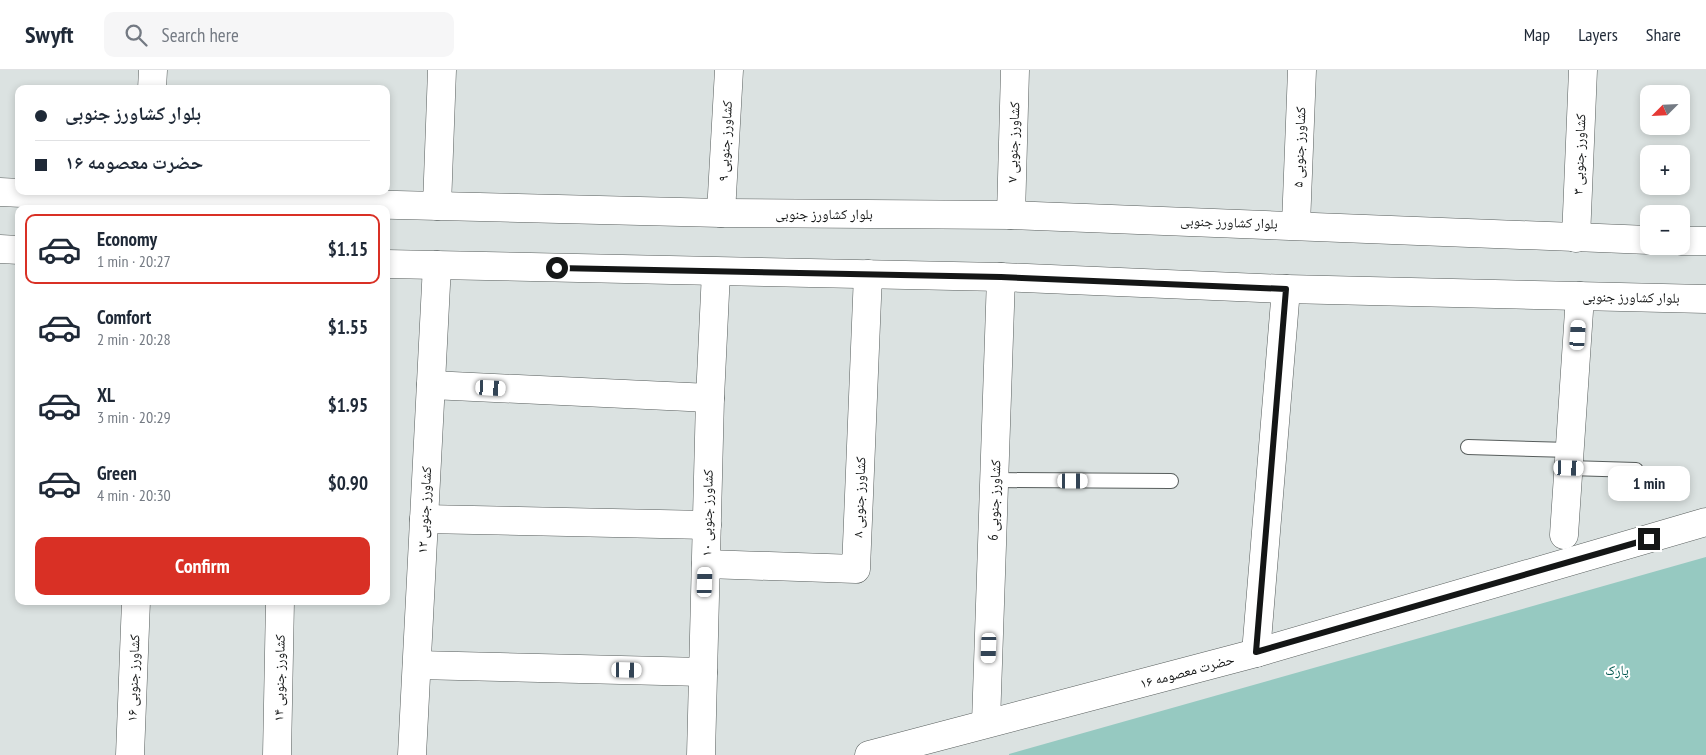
<!DOCTYPE html>
<meta charset="utf-8">
<style>
body{margin:0;font-family:"PT Sans Narrow","Noto Naskh Arabic",sans-serif;background:#f6f6f7;color:#1f2937;height:100vh;display:flex;flex-direction:column;font-size:19px;white-space:nowrap}
*{box-sizing:border-box;margin:0}
p{font-size:16px;color:#747a83}
.icon{flex:none;width:28px;height:28px;fill:none;stroke:currentColor;stroke-width:2;stroke-linecap:round;stroke-linejoin:round}
.map{position:relative;flex:1;overflow:hidden}
.details{position:absolute;left:15px;top:135px;width:375px;height:400px;display:flex;flex-direction:column;background:#fff;border-radius:10px;box-shadow:0 2px 8px #0003}
.details>*{flex:none}
.hud{position:absolute;left:15px;top:15px;width:375px;height:110px;border-radius:10px;box-shadow:0 2px 8px #0003;display:grid;align-content:center;height:110px;padding:0 20px;background:#fff}
.needle{width:32px;rotate:246deg}
.controls{position:absolute;left:1640px;top:15px;display:grid;gap:10px}
.controls a{display:grid;place-items:center;width:50px;height:50px;border-radius:10px;background:#fff;box-shadow:0 2px 8px #0003;font-size:25px}
.end{position:absolute;width:22px;height:22px;margin:-11px;border:6px solid #141616;background:#fff;box-shadow:0 0 0 2px #fff}
.from{border-radius:50%}
.bubble{position:absolute;height:35px;border-radius:10px;background:#fff;box-shadow:0 2px 8px #0003;font-size:16px;font-weight:600;line-height:35px;text-align:center}
.car{position:absolute;width:15px;height:30px;margin:-15px -8px;border-radius:6px;box-shadow:0 0 4px 1px #0007;background:linear-gradient(#fff 24%,#345 0 40%,#fff 0 76%,#345 0 86%,#fff 0)}
.hud b{display:flex;align-items:center;gap:18px;height:48px;font-size:19px}
.hud b+b{border-top:1px solid #e0e1e3}
.hud i{width:12px;height:12px;background:#1f2937}
ul{padding:9px 0 0;list-style:none}
li{display:flex;align-items:center;gap:15px;height:70px;margin:0 10px 8px;padding:0 10px;border:2px solid transparent;border-radius:10px}
li div{flex:1}
li b{display:block;font-size:19px}
li em{font-style:normal;font-weight:600}
li.selected{border-color:#d93025}
li>.icon{width:45px;height:45px;stroke-width:1.5}
.primary-button{display:flex;gap:10px;margin-top:auto;padding:10px 20px}
.primary-button a{flex:1;height:58px;border-radius:10px;background:#d93025;color:#fff;font-size:20px;font-weight:600;line-height:58px;text-align:center}
header{display:flex;align-items:center;gap:30px;box-sizing:border-box;height:70px;padding:0 25px;background:#fff;border-bottom:1px solid #e0e1e3}
header strong{font-size:24px}
nav{display:flex;gap:28px;margin-inline-start:auto;font-size:18px}
.search{width:350px;height:45px;background:#f6f6f7;display:flex;align-items:center;gap:12px;box-sizing:border-box;padding:0 18px;border-radius:10px;color:#747a83;font-size:19px}
.map>svg:first-child{display:block}
.green{fill:#96c9c1}
.lines{fill:none;stroke-linecap:round;stroke-linejoin:round}
.service-casing{stroke:#575d5c;stroke-width:16}
.minor-casing{stroke:#575d5c;stroke-width:29}
.primary-casing{stroke:#575d5c;stroke-width:29}
.service{stroke:#fff;stroke-width:14}
.minor{stroke:#fff;stroke-width:28}
.primary{stroke:#fff;stroke-width:28}
.route{stroke:#141616;stroke-width:6}
.labels{text-anchor:middle;stroke-width:4;stroke-linejoin:round;paint-order:stroke}
.street-label{font-size:14px;fill:#141616;stroke:#fff}
.park-label{font-size:14px;fill:#075b53;stroke:#fff}
</style>
<header>
<strong>Swyft</strong>
<div class="search"><svg class="icon" aria-label="search" viewBox="0 0 24 24"><circle cx="10" cy="10" r="6"/><path d="M15 15l6 6"/></svg>Search here</div>
<nav><a>Map</a><a>Layers</a><a>Share</a></nav>
</header>
<div class="map">
<svg width="1706" height="685" viewBox="0 0 1706 685">
<rect width="100%" height="100%" fill="#dbe2e1"/>
<path class="green" d="M1706,487V685H1009V684Z"/>
<g class="lines">
<g class="service-casing">
<g id="service">
<path d="M1468,377L1570,380"/>
<path d="M1569,398L1636,400"/>
<path d="M994,410L1171,411"/>
</g>
</g>
<g class="minor-casing">
<g id="minor">
<path d="M152,19L153,0"/>
<path d="M437,136L442,0"/>
<path d="M721,143L729,0"/>
<path d="M1011,145L1015,0"/>
<path d="M1296,155L1302,0"/>
<path d="M1576,168L1583,0"/>
<path d="M431,315L710,328"/>
<path d="M424,449L707,455"/>
<path d="M1564,465L1580,226"/>
<path d="M706,494L856,499L868,204"/>
<path d="M1256,583L1286,219"/>
<path d="M417,595L703,602"/>
<path d="M986,653L1001,207"/>
<path d="M130,685L136,531"/>
<path d="M277,685L280,531"/>
<path d="M412,685L437,195"/>
<path d="M701,685L710,328L716,202"/>
<path d="M869,685L1256,583L1706,452"/>
</g>
</g>
<g class="primary-casing">
<g id="primary">
<path d="M0,122L148,129L721,143L1011,145L1649,170"/>
<path d="M1681,171H1706"/>
<path d="M0,179L19,180"/>
<path d="M386,194L1001,207L1286,219L1706,229"/>
</g>
</g>
<use href="#service" class="service"/>
<use href="#minor" class="minor"/>
<use href="#primary" class="primary"/>
</g>
<g class="lines">
<path class="route" d="M557,198L1001,207L1286,219L1256,582L1649,469"/>
</g>
<g class="labels">
<g class="street-label">
<text transform="translate(725 71) rotate(-87)" y="5">کشاورز جنوبی ۹</text>
<text transform="translate(1013 72) rotate(-88)" y="5">کشاورز جنوبی ۷</text>
<text transform="translate(1299 77) rotate(-88)" y="5">کشاورز جنوبی ۵</text>
<text transform="translate(1579 84) rotate(-88)" y="5">کشاورز جنوبی ۳</text>
<text x="824" y="149">بلوار کشاورز جنوبی</text>
<text transform="translate(1229 152) rotate(2)" y="5">بلوار کشاورز جنوبی</text>
<text transform="translate(1631 227) rotate(1)" y="5">بلوار کشاورز جنوبی</text>
<text transform="translate(859 427) rotate(-88)" y="5">کشاورز جنوبی ۸</text>
<text transform="translate(994 430) rotate(-88)" y="5">کشاورز جنوبی 6</text>
<text transform="translate(424 440) rotate(-87)" y="5">کشاورز جنوبی ۱۲</text>
<text transform="translate(707 443) rotate(-89)" y="5">کشاورز جنوبی ۱۰</text>
<text transform="translate(1187 601) rotate(-15)" y="5">حضرت معصومه ۱۶</text>
<text transform="translate(133 608) rotate(-88)" y="5">کشاورز جنوبی ۱۶</text>
<text transform="translate(279 608) rotate(-89)" y="5">کشاورز جنوبی ۱۴</text>
</g>
<g class="park-label">
<text x="1617" y="605">پارک</text>
</g>
</g>
</svg>
<div class="controls">
<a><svg class="needle" viewBox="-14 -14 28 28"><path d="M0-13l5 13h-10z" fill="#e53935"/><path d="M0 13l5-13h-10z" fill="#747a83"/></svg></a>
<a>+</a>
<a>−</a>
</div>
<i class="end from" style="left:557px;top:198px"></i>
<i class="end" style="left:1649px;top:469px"></i>
<div class="bubble" style="left:1608px;top:396px;width:82px">1 min</div>
<i class="car" style="left:1578px;top:265px;rotate:4deg"></i>
<i class="car" style="left:491px;top:318px;rotate:93deg"></i>
<i class="car" style="left:1569px;top:398px;rotate:92deg"></i>
<i class="car" style="left:1073px;top:411px;rotate:90deg"></i>
<i class="car" style="left:705px;top:512px;rotate:2deg"></i>
<i class="car" style="left:989px;top:578px;rotate:182deg"></i>
<i class="car" style="left:627px;top:600px;rotate:91deg"></i>
<div class="hud">
<b><i class="from"></i>بلوار کشاورز جنوبی</b>
<b><i></i>حضرت معصومه ۱۶</b>
</div>
<section class="details">
<ul>
<li class="selected"><svg class="icon" aria-label="car" viewBox="0 0 24 24"><path d="M5 17H2v-5l4-1 3-4h7l3 4 3 1v5h-3M9 17h6M6 11h13"/><circle cx="7" cy="17" r="2"/><circle cx="17" cy="17" r="2"/></svg><div><b>Economy</b><p>1 min · 20:27</p></div><em>$1.15</em></li>
<li><svg class="icon" aria-label="car" viewBox="0 0 24 24"><path d="M5 17H2v-5l4-1 3-4h7l3 4 3 1v5h-3M9 17h6M6 11h13"/><circle cx="7" cy="17" r="2"/><circle cx="17" cy="17" r="2"/></svg><div><b>Comfort</b><p>2 min · 20:28</p></div><em>$1.55</em></li>
<li><svg class="icon" aria-label="car" viewBox="0 0 24 24"><path d="M5 17H2v-5l4-1 3-4h7l3 4 3 1v5h-3M9 17h6M6 11h13"/><circle cx="7" cy="17" r="2"/><circle cx="17" cy="17" r="2"/></svg><div><b>XL</b><p>3 min · 20:29</p></div><em>$1.95</em></li>
<li><svg class="icon" aria-label="car" viewBox="0 0 24 24"><path d="M5 17H2v-5l4-1 3-4h7l3 4 3 1v5h-3M9 17h6M6 11h13"/><circle cx="7" cy="17" r="2"/><circle cx="17" cy="17" r="2"/></svg><div><b>Green</b><p>4 min · 20:30</p></div><em>$0.90</em></li>
</ul>
<div class="primary-button"><a>Confirm</a></div>
</section>
</div>
